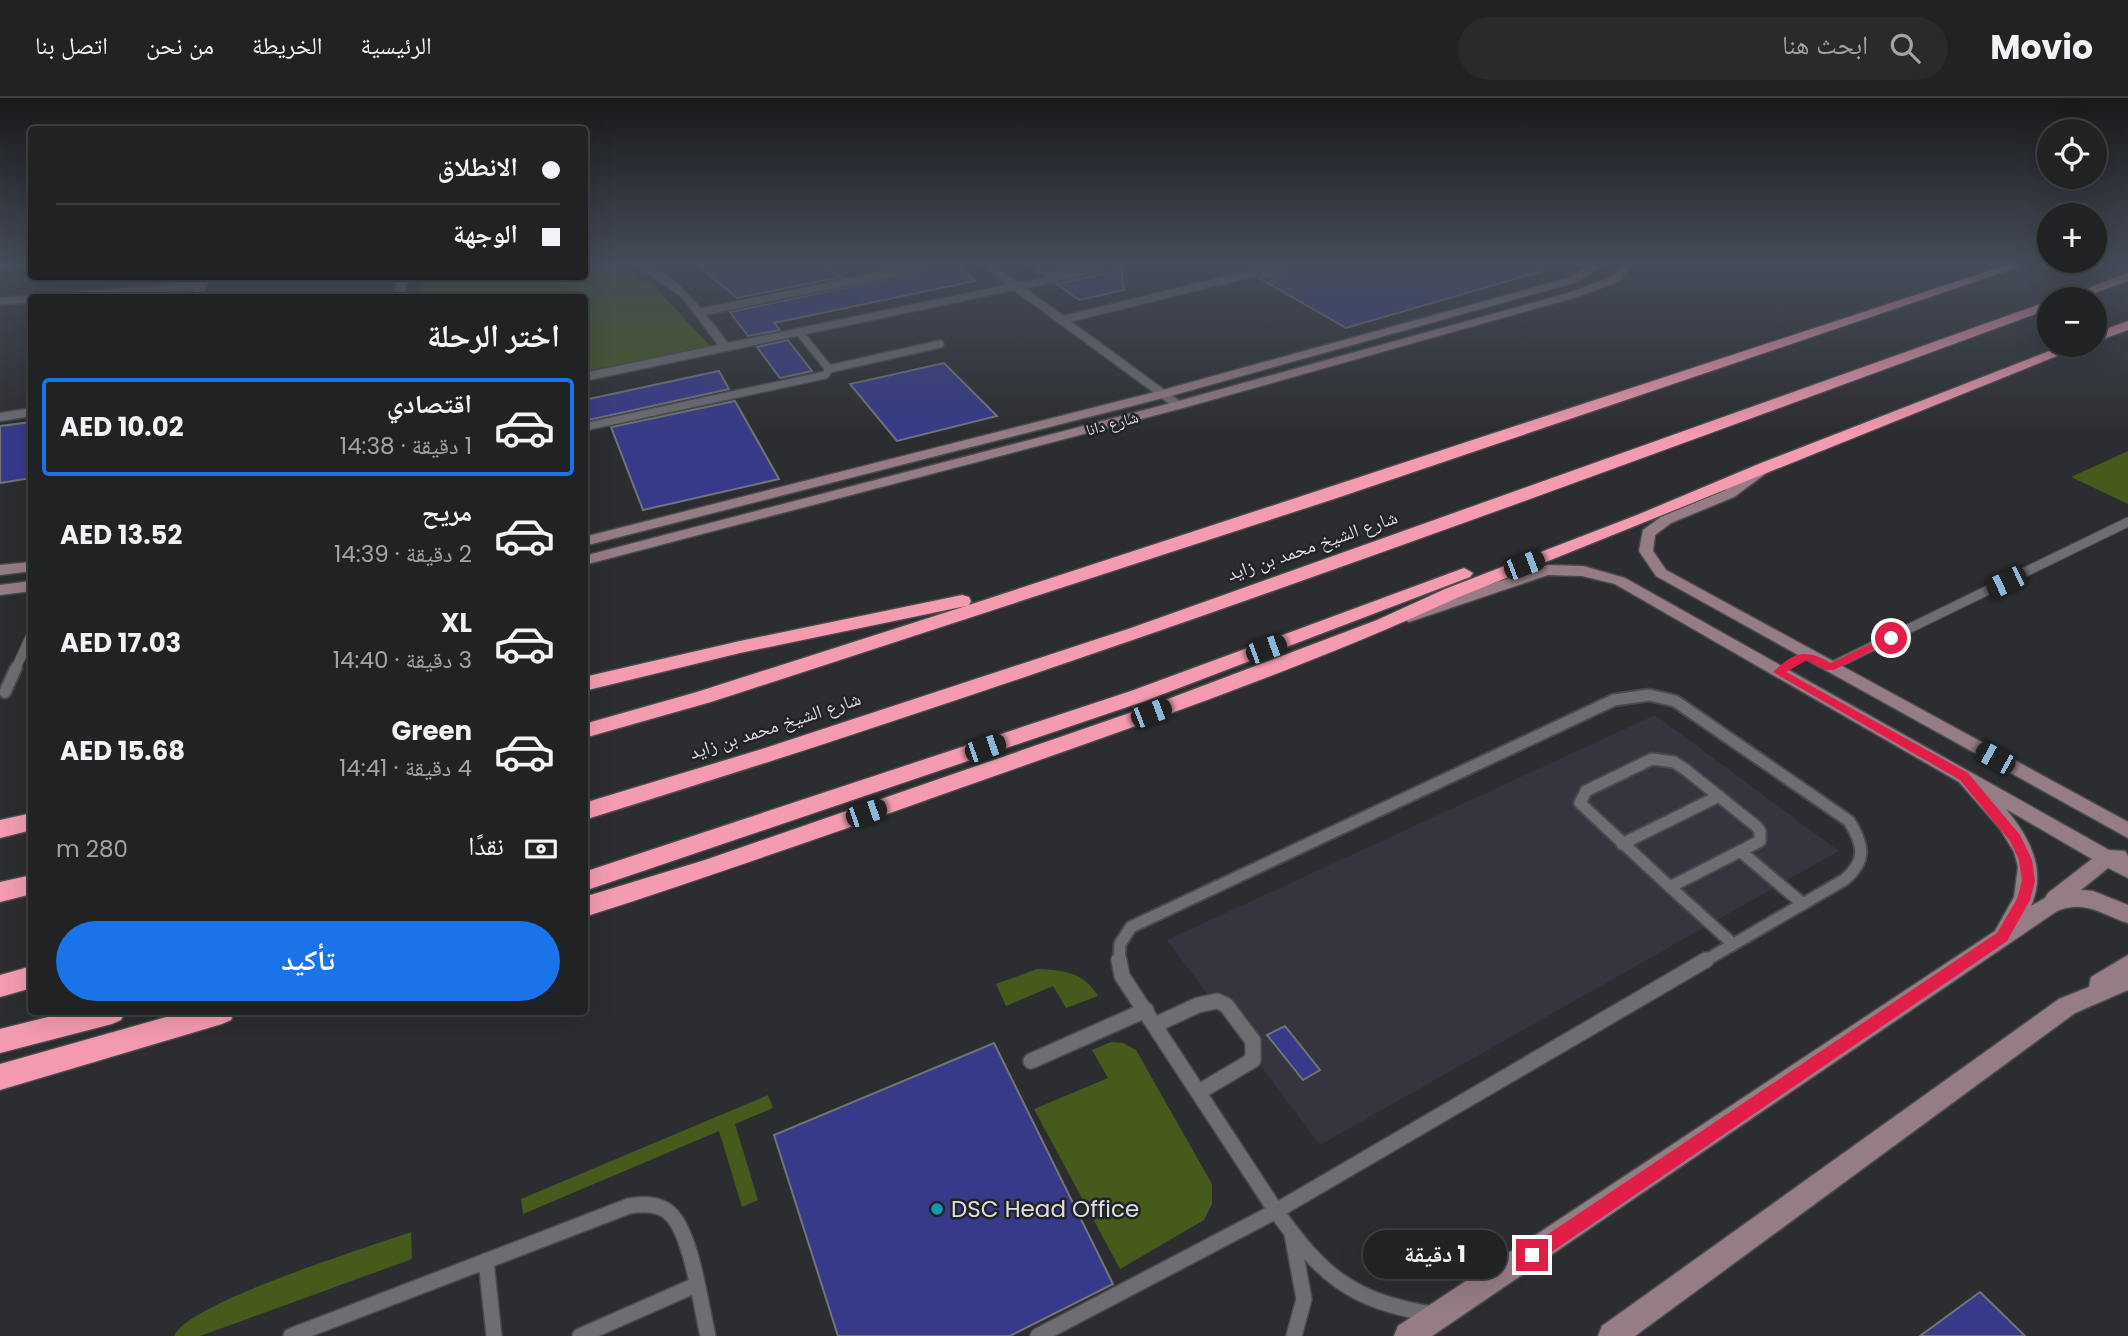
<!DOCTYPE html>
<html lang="ar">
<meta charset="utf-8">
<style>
body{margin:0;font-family:Poppins,"Noto Naskh Arabic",sans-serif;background:#292a2c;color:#f1f3f6;direction:rtl;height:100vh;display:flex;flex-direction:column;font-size:26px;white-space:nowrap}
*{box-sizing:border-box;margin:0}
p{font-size:23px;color:#a2a4a6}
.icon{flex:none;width:38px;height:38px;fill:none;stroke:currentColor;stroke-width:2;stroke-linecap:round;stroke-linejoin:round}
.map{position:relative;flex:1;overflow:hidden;direction:ltr}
.panel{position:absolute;left:28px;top:196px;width:560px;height:721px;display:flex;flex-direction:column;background:#212224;border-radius:7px;box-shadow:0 7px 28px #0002,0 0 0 2px #3e3f41;direction:rtl}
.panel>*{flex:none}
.top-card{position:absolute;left:28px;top:28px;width:560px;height:154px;border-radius:7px;box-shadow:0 7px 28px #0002,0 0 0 2px #3e3f41;direction:rtl;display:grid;align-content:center;height:154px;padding:0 28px;background:#212224}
.controls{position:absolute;left:2037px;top:21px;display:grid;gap:14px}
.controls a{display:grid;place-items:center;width:70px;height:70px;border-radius:50%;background:#212224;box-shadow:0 7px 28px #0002,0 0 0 2px #3e3f41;font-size:35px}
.end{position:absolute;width:32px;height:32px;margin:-16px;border:9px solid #e11d48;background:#fff;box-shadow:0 0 0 4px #fff}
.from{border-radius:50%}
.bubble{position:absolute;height:49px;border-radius:24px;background:#212224;box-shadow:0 7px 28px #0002,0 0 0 2px #3e3f41;font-size:23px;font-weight:700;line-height:49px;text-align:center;direction:rtl}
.car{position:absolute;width:21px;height:42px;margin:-21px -10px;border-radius:9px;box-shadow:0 0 5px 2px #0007;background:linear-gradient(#222 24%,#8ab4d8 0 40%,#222 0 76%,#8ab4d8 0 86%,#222 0)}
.top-card b{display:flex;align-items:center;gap:24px;height:66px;font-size:26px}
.top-card b+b{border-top:2px solid #3e3f41}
.top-card i{width:18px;height:18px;background:#f1f3f6}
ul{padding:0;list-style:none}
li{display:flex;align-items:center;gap:21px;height:98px;margin:0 14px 10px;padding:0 14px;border:4px solid transparent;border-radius:7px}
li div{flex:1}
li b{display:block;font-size:26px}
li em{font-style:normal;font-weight:700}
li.on{border-color:#1a73e8}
li>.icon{width:63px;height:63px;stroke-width:1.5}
h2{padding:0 28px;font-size:32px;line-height:84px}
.pay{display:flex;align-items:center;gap:18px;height:77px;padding:0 28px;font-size:26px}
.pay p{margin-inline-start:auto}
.action{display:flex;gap:14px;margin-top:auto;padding:14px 28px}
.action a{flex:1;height:80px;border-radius:42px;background:#1a73e8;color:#fff;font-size:28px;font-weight:700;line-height:80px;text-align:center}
header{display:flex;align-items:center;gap:42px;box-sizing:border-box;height:98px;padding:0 35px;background:#212224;border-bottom:2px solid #3e3f41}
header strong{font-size:33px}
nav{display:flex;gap:38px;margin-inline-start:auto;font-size:24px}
.search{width:490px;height:63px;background:#292a2c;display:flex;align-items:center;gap:18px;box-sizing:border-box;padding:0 24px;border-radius:38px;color:#a2a4a6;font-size:26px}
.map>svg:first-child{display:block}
.built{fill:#34353e}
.green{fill:#455a1b}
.building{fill:#373a89;stroke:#737478;stroke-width:2}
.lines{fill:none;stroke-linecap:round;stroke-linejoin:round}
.lane-far3-casing{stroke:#494a4d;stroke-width:10}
.lane-far2-casing{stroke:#494a4d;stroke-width:11}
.lane-far1-casing{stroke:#494a4d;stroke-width:15}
.lane-casing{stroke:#494a4d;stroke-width:18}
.street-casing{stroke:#494a4d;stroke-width:3}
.secondary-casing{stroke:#494a4d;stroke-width:3}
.highway-casing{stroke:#494a4d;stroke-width:3}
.lane-far3{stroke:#6d6e72;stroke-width:7}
.lane-far2{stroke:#6d6e72;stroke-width:9}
.lane-far1{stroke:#6d6e72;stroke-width:11}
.lane{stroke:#6d6e72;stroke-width:15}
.street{fill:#6d6e72;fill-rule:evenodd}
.secondary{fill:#967c85;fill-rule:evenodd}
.highway{fill:#f49bb0;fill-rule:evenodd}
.route{fill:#e11d48}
.culture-dot{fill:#0f9aa8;stroke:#222327;stroke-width:2.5}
.labels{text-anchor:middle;stroke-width:5;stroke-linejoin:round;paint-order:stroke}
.far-street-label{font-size:16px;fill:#dfdfe2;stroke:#222327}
.street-label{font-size:19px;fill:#dfdfe2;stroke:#222327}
.near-poi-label{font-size:23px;fill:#dfdfe2;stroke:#222327;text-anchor:start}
</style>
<header>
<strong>Movio</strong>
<div class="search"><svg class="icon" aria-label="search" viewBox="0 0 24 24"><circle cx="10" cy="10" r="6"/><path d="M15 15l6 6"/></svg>ابحث هنا</div>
<nav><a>الرئيسية</a><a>الخريطة</a><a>من نحن</a><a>اتصل بنا</a></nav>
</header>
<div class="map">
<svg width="2128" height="1238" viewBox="0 0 2128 1238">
<rect width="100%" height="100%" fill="#2c2d30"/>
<path class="built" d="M1655,617L1839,753L1320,1047L1167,842Z"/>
<g class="green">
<path d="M585,165H612L654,188L710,248L585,273L584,200L420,199L423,179L584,178Z"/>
<path d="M2128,353V406L2071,379Z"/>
<path d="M1037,871C1063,872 1084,874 1098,898L1066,910L1053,888L1006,908L996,886Z"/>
<path d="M1111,944L1123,945L1136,952L1212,1086V1106L1204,1122L1120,1171L1034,1011L1108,980L1092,952Z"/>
<path d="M768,997L773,1010L735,1026L758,1102L742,1109L719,1033L523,1116L521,1101Z"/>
<path d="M411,1134L412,1161L200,1238H174C189,1204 369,1149 411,1134Z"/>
</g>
<g class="building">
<path d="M695,165H745L754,171L784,165H817L841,179L737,200Z"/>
<path d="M1028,165H1102L1045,177Z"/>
<path d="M1300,165H1322L1323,170L1344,165H1552L1553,170L1346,230L1259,180L1295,171Z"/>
<path d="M956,166L975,183L774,225L780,232L748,238L730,214Z"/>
<path d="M1121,172L1124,192L1079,202L1057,186Z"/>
<path d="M788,242L812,273L780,280L757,249Z"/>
<path d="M944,265L997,318L897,343L850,286Z"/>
<path d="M719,273L729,291L584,323V302Z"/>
<path d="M735,303L779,381L643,412L611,329Z"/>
<path d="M32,324V380L0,385V328Z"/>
<path d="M1285,928L1320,972L1303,982L1267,937Z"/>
<path d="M994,945L1113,1186L1010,1238H838L774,1037Z"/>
<path d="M1980,1194L2025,1238H1920Z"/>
</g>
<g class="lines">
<g class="lane-far3-casing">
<g id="lane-far3">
<path d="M50,200L201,187"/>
<path d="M0,203L32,201"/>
<path d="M701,214L941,165"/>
<path d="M1062,222L1294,165"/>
<path d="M829,271L940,246"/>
<path d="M584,329L825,277L829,271L800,235"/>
</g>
</g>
<g class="lane-far2-casing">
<g id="lane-far2">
<path d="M1830,569L2128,424"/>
<path d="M15,572L32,535"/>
</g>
</g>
<g class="lane-far1-casing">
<g id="lane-far1">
<path d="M5,594L16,570"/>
<path d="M1652,661L1674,664L1686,672L1756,728L1760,733V743L1670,789L1580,705L1586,693Z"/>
<path d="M1622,746L1719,698"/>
<path d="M1740,753L1803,806"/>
<path d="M1670,789L1733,846"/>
<path d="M1119,864L1120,846L1131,829L1614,602L1649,597L1675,603L1849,723C1864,747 1867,763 1844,782L1703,864"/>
</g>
</g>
<g class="lane-casing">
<g id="lane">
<path d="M1119,862L1122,878L1276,1113"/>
<path d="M1155,927L1198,907L1217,903L1226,907L1253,943V962L1199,994"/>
<path d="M1031,963L1146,912"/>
<path d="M1276,1113C1322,1178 1352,1203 1432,1216"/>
<path d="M1276,1113L1706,862"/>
<path d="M1292,1136L1304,1201L1294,1238"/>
<path d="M486,1163L494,1238"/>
<path d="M291,1238L629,1108C642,1106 656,1105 667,1113C691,1129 701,1209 708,1238"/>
<path d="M580,1238L696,1187"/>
<path d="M1038,1238L1276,1113"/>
</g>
</g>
<g class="street-casing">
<g id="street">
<path d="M633,165C669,163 708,219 728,245L1007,187L979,165H990L1018,185L1113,165H1131L1126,168L1025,190L1185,307L1175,310L1014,192L584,283V275L718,247L682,199Z"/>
<path d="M200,178H210L201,200H190Z"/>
<path d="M397,178H407L404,200H394Z"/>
<path d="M32,310V318L0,323V315Z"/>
</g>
</g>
<g class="secondary-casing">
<g id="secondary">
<path d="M0,165H32V168L0,170Z"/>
<path d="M1593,165H1605L1577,184L1167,299L584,448V439L1159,293L1569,180Z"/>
<path d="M1624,165H1634L1619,183L1580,198L1183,310L584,467V458L1175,304L1572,194L1611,179Z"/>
<path d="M1767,364L1774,368L1772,371L1734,399L1671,425L1655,437L1653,453L1666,472L2128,724V740L1656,478L1639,453L1643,432L1661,419L1724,393Z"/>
<path d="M32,464V473L0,477V467Z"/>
<path d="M1547,467L1583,468L1625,480L2109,752L2125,753L2128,758V780L2108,770L2081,792L2093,793L2128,807V825C2102,817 2086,801 2057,813L1432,1238H1394L1398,1228L1995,833L2014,799L2018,769L2014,754L2000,731L1959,684L1615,486L1582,478L1548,477L1415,522L1409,524L1401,519L1403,516ZM2006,711L2092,761L2048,795L2045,800L2031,808C2047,772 2030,740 2006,711Z"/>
<path d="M32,483V493L0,497V487Z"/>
<path d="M2128,857V892L2075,915L1635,1238H1598L1602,1228L2059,901L2089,889L2091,879Z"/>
</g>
</g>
<g class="highway-casing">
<g id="highway">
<path d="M2013,165H2030L1334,401L711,604L584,640V626L697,594L966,508L740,555L584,593V579L740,543L962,497L969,499L971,503L969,507Z"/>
<path d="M2128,175V183L2078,201H2060Z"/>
<path d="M2049,203V211C1564,389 1079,570 584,722V705L762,651L1131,530Z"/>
<path d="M2128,223V232L2095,244V235Z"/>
<path d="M2065,247H2084L1459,499C1316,565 1167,617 1020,669C875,720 731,772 584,819V799L705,762L1144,610L1377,522L1445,491L1637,417L1761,365Z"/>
<path d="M1464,470L1473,475L1470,479L1145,603L584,793V774L1131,593Z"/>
<path d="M32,715V732L0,740V722Z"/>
<path d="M32,777V796L0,804V784Z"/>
<path d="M32,868V890L0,899V877Z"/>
<path d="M68,914H125L121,922L112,926L0,955V931Z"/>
<path d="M184,914H235L231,922L222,926L0,992V966Z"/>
</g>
</g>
<use href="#lane-far3" class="lane-far3"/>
<use href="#lane-far2" class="lane-far2"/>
<use href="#lane-far1" class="lane-far1"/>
<use href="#lane" class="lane"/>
<use href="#street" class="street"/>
<use href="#secondary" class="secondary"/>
<use href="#highway" class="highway"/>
</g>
<linearGradient id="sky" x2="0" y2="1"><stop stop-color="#18191a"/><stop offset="0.49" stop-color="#454c59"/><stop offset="1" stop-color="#454c59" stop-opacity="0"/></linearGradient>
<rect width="2128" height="338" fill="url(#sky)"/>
<path class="route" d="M1887,538L1896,540L1834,572H1826L1807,562L1786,574L1968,675L2020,737L2032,762L2035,783L2030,802L2007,843L1538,1163L1532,1166L1526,1163L1524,1157L1526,1151L1997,835L2017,801L2022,783L2019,762L2010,743L1960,682L1773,574C1795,553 1805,551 1831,565Z"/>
<circle class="culture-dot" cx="937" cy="1111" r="7"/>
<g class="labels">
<g class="far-street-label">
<text transform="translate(1112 325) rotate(-15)" y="6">شارع دانا</text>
</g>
<g class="street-label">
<text transform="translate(1312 447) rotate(-19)" y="7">شارع الشيخ محمد بن زايد</text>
<text transform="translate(775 627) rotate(-18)" y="7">شارع الشيخ محمد بن زايد</text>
</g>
<g class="near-poi-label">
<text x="951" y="1119">DSC Head Office</text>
</g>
</g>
</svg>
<div class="controls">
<a><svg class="icon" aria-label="locate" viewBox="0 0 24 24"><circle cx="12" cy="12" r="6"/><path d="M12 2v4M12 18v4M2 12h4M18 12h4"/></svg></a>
<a>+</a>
<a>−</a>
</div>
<i class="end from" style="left:1891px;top:540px"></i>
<i class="end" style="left:1532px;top:1157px"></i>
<div class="bubble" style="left:1363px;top:1132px;width:144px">1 دقيقة</div>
<i class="car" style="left:1524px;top:467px;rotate:69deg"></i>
<i class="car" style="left:2006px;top:484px;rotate:244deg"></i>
<i class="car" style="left:1266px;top:551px;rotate:70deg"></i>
<i class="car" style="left:1151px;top:615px;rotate:69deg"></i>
<i class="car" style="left:985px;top:650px;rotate:71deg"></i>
<i class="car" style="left:1995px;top:660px;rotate:299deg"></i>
<i class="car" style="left:866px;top:715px;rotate:71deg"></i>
<div class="top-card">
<b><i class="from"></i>الانطلاق</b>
<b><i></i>الوجهة</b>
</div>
<section class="panel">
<h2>اختر الرحلة</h2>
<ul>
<li class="on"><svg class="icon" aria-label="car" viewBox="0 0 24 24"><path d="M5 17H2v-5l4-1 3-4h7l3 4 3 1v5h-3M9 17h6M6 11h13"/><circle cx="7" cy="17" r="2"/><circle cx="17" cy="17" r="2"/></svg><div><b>اقتصادي</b><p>1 دقيقة · 14:38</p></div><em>AED 10.02</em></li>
<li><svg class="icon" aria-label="car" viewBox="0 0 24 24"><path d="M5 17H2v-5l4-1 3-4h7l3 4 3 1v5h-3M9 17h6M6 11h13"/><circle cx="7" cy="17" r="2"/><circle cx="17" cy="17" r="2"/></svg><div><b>مريح</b><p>2 دقيقة · 14:39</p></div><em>AED 13.52</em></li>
<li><svg class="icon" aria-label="car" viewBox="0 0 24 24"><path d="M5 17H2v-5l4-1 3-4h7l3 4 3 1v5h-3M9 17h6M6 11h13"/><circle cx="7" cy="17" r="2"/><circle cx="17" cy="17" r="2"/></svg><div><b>XL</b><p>3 دقيقة · 14:40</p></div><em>AED 17.03</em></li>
<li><svg class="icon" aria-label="car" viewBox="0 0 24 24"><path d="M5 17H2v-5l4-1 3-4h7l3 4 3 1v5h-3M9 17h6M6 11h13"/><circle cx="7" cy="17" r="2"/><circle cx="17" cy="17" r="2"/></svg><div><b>Green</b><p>4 دقيقة · 14:41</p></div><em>AED 15.68</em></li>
</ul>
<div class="pay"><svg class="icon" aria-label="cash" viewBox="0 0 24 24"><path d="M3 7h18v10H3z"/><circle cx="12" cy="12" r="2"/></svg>نقدًا<p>280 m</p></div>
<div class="action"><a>تأكيد</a></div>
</section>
</div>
